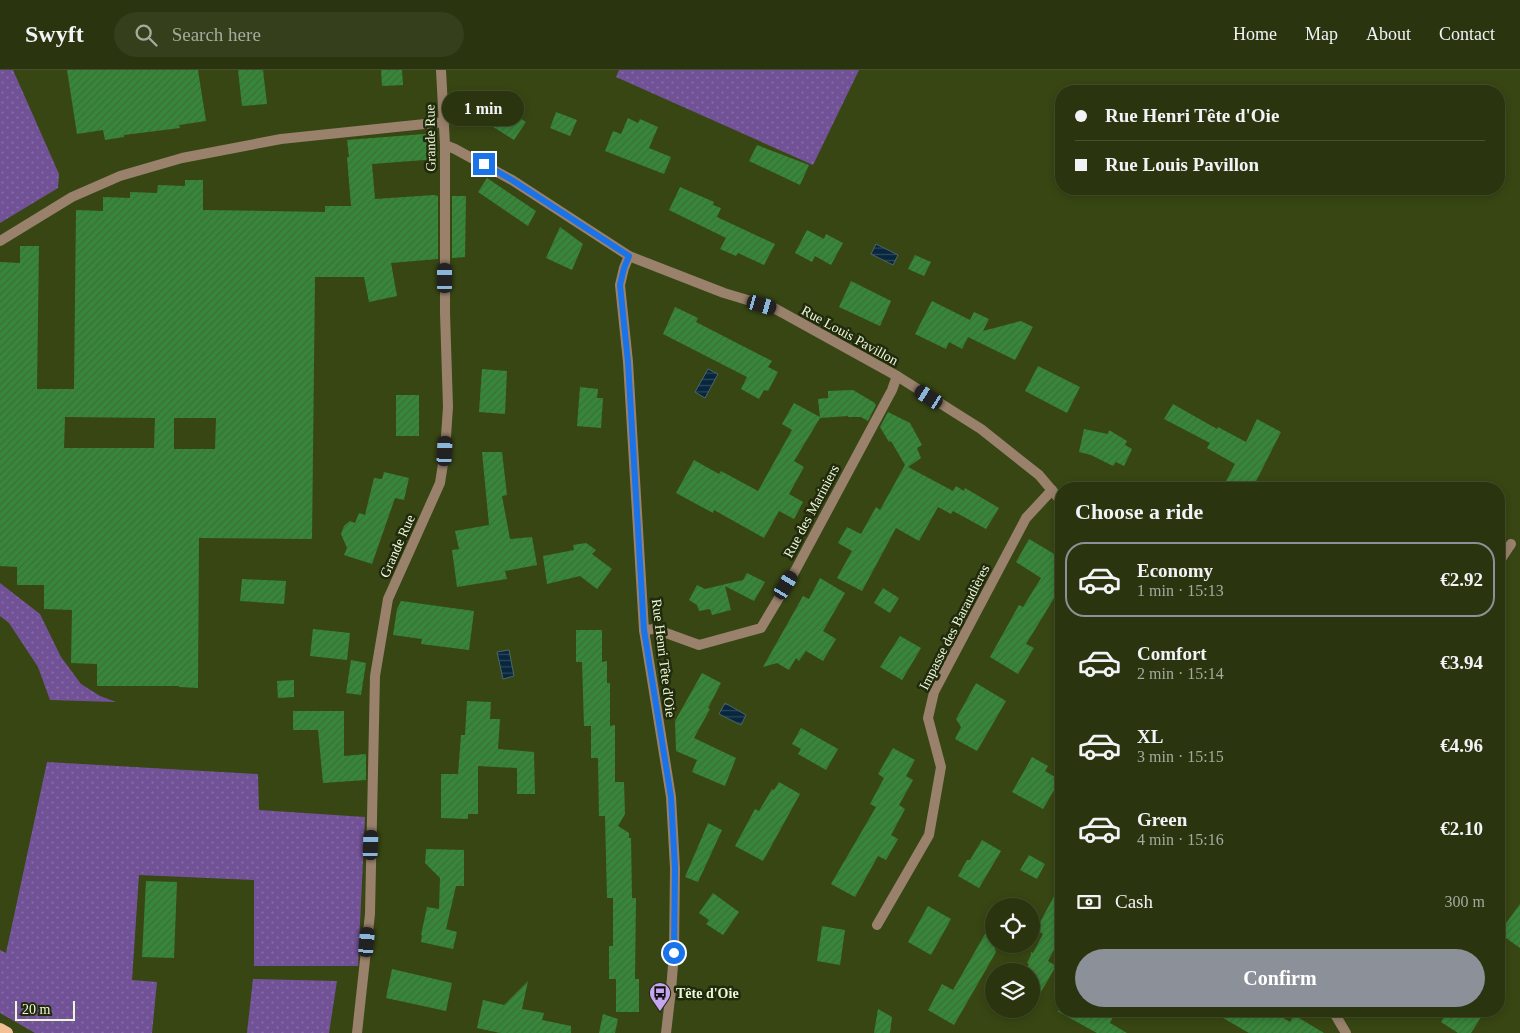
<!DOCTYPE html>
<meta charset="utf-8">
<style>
body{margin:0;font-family:"Times New Roman",serif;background:#363f1c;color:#f1f3f6;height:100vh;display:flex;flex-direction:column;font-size:19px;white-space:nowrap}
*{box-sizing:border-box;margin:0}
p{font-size:16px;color:#a5aa9e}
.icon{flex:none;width:28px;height:28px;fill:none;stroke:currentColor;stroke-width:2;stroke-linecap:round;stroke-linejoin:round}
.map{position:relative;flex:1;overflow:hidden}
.details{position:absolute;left:1055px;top:412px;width:450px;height:535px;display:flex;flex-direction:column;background:#2a340e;border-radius:20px;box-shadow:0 2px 8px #0003,0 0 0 1px #464f2e}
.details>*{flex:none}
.banner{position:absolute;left:1055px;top:15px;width:450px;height:110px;border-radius:20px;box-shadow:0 2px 8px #0003,0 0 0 1px #464f2e;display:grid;align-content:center;height:110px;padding:0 20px;background:#2a340e}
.fabs{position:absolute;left:985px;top:828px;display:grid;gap:10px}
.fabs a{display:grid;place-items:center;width:55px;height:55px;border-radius:50%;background:#2a340e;box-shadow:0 2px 8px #0003,0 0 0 1px #464f2e;font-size:25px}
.scale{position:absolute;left:15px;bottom:12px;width:60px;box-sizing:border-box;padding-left:5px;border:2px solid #ecf9d6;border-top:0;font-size:14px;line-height:18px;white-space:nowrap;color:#ecf9d6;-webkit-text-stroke:4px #222a0e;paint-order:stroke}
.end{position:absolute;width:22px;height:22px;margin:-11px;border:6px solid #1a73e8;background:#fff;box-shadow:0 0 0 2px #fff}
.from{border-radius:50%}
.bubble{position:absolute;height:35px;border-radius:18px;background:#2a340e;box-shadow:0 2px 8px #0003,0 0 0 1px #464f2e;font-size:16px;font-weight:700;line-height:35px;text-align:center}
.car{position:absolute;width:15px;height:30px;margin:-15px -8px;border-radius:6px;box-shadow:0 0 4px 1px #0007;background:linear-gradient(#222 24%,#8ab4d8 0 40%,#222 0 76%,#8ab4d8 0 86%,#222 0)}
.banner b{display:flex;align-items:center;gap:18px;height:48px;font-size:19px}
.banner b+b{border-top:1px solid #464f2e}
.banner i{width:12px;height:12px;background:#f1f3f6}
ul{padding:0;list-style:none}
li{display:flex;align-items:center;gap:15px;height:75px;margin:0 10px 8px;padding:0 10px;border:2px solid transparent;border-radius:20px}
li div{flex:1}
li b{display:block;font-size:19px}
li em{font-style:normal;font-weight:700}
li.on{border-color:#8c9099}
li>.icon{width:45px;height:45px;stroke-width:1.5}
h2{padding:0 20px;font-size:22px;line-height:60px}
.pay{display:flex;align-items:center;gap:12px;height:55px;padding:0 20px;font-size:19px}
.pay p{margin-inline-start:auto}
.action{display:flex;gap:10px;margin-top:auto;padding:10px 20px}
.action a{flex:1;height:58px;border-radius:30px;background:#8c9099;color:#fff;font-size:20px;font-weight:700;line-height:58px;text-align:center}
header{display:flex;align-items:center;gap:30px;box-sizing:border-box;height:70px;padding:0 25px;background:#2a340e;border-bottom:1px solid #464f2e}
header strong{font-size:24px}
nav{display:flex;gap:28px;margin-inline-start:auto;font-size:18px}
.search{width:350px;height:45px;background:#363f1c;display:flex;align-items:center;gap:12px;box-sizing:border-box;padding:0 18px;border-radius:28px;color:#a5aa9e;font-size:19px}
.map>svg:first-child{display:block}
.grass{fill:url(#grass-dots)}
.water{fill:url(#water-rules);stroke:#4c666c}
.building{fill:url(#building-hatch);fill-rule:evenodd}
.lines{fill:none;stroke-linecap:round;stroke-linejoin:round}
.minor{stroke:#99816c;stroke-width:10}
.primary{stroke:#f1c094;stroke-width:12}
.route{stroke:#1a73e8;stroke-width:6}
.labels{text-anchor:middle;stroke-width:5;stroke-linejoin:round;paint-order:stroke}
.street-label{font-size:14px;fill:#ecf9d6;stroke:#222a0e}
.poi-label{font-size:14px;font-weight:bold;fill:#ecf9d6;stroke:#222a0e;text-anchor:start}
</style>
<header>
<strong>Swyft</strong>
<div class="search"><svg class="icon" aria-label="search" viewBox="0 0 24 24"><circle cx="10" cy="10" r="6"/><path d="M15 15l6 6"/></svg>Search here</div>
<nav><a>Home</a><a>Map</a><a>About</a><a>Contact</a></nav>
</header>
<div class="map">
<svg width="1520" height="963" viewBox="0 0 1520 963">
<defs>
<pattern id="grass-dots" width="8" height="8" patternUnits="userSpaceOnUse" patternTransform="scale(1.25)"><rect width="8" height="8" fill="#725297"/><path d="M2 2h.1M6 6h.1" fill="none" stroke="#866ca5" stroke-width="1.8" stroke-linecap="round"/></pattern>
<pattern id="water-rules" width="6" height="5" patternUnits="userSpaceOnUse" patternTransform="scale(1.25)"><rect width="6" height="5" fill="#08273e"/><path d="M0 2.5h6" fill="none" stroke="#2c4759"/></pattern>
<pattern id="building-hatch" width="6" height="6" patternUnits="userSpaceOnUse" patternTransform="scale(1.25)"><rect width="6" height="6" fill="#378739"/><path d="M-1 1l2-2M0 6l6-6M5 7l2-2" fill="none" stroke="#3e6c3c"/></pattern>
</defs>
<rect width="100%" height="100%" fill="#384613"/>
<g class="grass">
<path d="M0,0H13L59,104L58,118L0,153Z"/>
<path d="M619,0H859L813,95L616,7Z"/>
<path d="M0,513L40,544L61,587L81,614L100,626L116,632L50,630L38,597L9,553L0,546Z"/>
<path d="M47,692L258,704L259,740L365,747L358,896H254V810L139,805L132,910L157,912L152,963H35L0,943V880L6,883Z"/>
<path d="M253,909L337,911L329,963H247Z"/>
</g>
<g class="water">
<path d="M876,174L898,185L893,195L871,184Z"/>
<path d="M708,299L718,304L705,328L695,322Z"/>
<path d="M509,580L514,606L503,609L497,582Z"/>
<path d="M725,633L746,645L741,655L719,644Z"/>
</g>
<g class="building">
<path d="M67,0H198L206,51L179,55L180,58L124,65V67L105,70L103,60L77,64Z"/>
<path d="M238,0H263L267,34L242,36Z"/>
<path d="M381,0H402L403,15L382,16Z"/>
<path d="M495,32L526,52L514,70L482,50Z"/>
<path d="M556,42L577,50L570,66L550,58Z"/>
<path d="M628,48L638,53L640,49L658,57L649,78L671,87L664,104L605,81L613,61L621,64Z"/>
<path d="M437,63L438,89L372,94L375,129L434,125L438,126V189L391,193L397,226L369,232L364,207H315L312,469L199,468L198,618L179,617V616H97V594L71,593L72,540L44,539V515H17V497L0,496V192L20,193V176H39L37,319H74L76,140L103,141V127L130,128V122L157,123L158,115L185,116V110H203V140L325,142V136H351L347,87H349L347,70ZM65,347L155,348L154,378H64ZM174,348H216L215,379H174Z"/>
<path d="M757,75L809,95L800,115L749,91Z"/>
<path d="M487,108L536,141L528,156L478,122Z"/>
<path d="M680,117L714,132L713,135L721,138L717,147L775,174L764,195L738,183L736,186L720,179L726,168L669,140Z"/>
<path d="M452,126H466L465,187L452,188Z"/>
<path d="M560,157L583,174L572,200L546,188Z"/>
<path d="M807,160L824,169L826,164L843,173L831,195L815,186L812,192L795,183Z"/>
<path d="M915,185L931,192L924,206L908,199Z"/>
<path d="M851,211L891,231L880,256L839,237Z"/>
<path d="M932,231L970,250L974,242L989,249L983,261L1021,251L1033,257L1015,290L968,267L962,279L949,272L946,279L915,264Z"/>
<path d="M675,237L698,248L696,252L772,291L768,297L778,302L768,321L764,320L759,329L741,319L747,307L663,264Z"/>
<path d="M1038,296L1080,317L1067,343L1025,321Z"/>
<path d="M482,299L507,301L505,344L479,342Z"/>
<path d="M580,317L598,319L597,328H603L601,358L577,356Z"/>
<path d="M853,320L875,333V334L876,335L868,351L861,347H848V346L820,348L794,391L804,397L789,424L803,432L794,449L779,441L764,468L714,440L713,443L676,423L694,390L719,404L721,401L758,421L792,360L782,354L794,333L820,347L818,329L828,328V321Z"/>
<rect x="396" y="325" width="23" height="41"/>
<path d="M1173,334L1217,359L1218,357L1246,372L1257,349L1281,362L1252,419H1222L1235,394L1207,378L1210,373L1164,349Z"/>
<path d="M888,342L910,353L922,375L917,378L921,388L908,397L953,421L956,416L964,421L965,418L999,438L986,459L953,441L951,444L938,437L919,471L896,458L862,521L837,508L852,481L838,473L847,457L861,464L876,437L880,440L905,395L891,371L889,372L880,357Z"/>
<path d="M1084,359L1108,364L1109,360L1127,371L1125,375L1132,379L1124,396L1116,392L1113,396L1091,385L1079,382Z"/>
<path d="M482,382H502L507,425L502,426L510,469L532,467L537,495L505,501L507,509L457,517L452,480L459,479L455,461L489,455Z"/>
<path d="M384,402L409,408L404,430L395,428L372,494L344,485L347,478L341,464L344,456L350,451L355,453L359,443L365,445L374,408L382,409Z"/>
<path d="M1029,469L1061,488V528L1056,525L1026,574L1034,578L1018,604L990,587L1019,535L1023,537L1041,508L1016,492Z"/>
<path d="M586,473L596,480L592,484L612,499L597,519L580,506L547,514L543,486L574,480L573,475Z"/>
<path d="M747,503L765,512L754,531L725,516L731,540L712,545L710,539L699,541L697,535L689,530L697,515L705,519L743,510Z"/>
<path d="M820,508L845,523L823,561L836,569L823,591L806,581L799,591L796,588L789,600L777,593L763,597L803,526L809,529Z"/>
<path d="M242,509L286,511L284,534L240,531Z"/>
<path d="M883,518L899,528L890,543L874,533Z"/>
<path d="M401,531L474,541L469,580L421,574L422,569L393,565L397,539Z"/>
<path d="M313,559L350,563L347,590L310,586Z"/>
<path d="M576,560H602V592L607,591V613H610V656L615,655V712H624L625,744L618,756L629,763V768H631L632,828H636L635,909H639V942H616V909H609V876H613V828H607L605,746H599L598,688H591V656H584L582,592H576Z"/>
<path d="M900,566L921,578L902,610L880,597Z"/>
<path d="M351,590L366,593L361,625L346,623Z"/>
<path d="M702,603L721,613L708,638L710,639L694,668L736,688L725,716L692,702L697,690L676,681L675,651Z"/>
<path d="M294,610V627L278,628L277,611Z"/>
<path d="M976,613L1006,631L977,681L955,669L961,657L956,649Z"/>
<path d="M467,631L491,632L490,649H500L498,679L534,682L535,724H517V698L478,696V744H468V749L441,748V704H458L461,665H465Z"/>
<path d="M293,641H344V686L366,684V710L323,713L318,660H293Z"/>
<path d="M801,658L838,679L826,700L798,684L801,679L792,674Z"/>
<path d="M893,678L915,690L906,706L913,710L899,735L905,739L891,765L898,769L886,790L878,786L855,827L831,814L876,737L870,734L884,708L878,704Z"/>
<path d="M1032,687L1048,696L1045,701L1060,710L1043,739L1012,722Z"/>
<path d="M779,712L800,724L763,791L735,776L755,739L759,741L772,719L774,720Z"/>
<path d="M708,753L722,760L698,812L685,807Z"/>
<path d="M982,770L1001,781L979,818L958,806L967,790H970Z"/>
<path d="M426,779L464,780V816H456L446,859L457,862L453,879L421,872L422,865H421L427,837L439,839L440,808L425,793Z"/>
<path d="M1029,785L1045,794L1037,809L1020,800Z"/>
<path d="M146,811L177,812L174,888L142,887Z"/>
<path d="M1061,813V867L1048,891L1056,896L1031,939V901H1025L1029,894L1027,893L1031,885V882L1033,883L1043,864L1036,860Z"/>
<path d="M713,823L739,842L723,865L706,854L709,850L699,843Z"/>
<path d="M1520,834V878L1499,863Z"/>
<path d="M928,836L951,849L931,885L908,872Z"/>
<path d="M822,856L845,860L840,895L817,891Z"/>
<path d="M989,857L996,882L954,955L928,940L942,914L953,920Z"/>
<path d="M392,899L452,913L446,941L386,928Z"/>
<path d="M528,911L522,939L544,943L542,950L571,956V963H500L477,958L483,930L504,935Z"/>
<path d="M878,939L892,947L890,963H874Z"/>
<path d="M1057,941H1116L1110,953L1127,963H1097Z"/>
<path d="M1211,941H1272L1290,952L1294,945L1324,963H1249Z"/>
<path d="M1447,941H1485L1471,963H1458L1441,952Z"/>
<path d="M603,944L618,949L615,963H599Z"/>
</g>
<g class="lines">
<g class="minor">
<path d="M445,75L455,79L512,110L629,186L724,223L774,238L897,306L981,359L1039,405L1061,431"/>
<path d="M0,171L72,127L120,106L182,88L281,69L444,52"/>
<path d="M629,186L624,198L620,215L628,292L644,560L671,727L675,798L674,883L671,920L666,963"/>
<path d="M1499,492L1511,474"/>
<path d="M644,560L655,559L699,575L761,558L795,501L892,320L897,306"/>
<path d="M877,855L929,765L941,697L928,648L934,622L1026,448L1052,420"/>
<path d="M1333,941L1346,963"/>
<path d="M357,963L370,844L375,606L388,529L440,413L445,381L448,337L445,243V75L441,0"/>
</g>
<path class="primary" d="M0,959L7,963"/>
</g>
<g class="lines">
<path class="route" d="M484,94L512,110L629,186L624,198L620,215L628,292L644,560L671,727L675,798L674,883"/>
</g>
<defs>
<g id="bus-pin" transform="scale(1.125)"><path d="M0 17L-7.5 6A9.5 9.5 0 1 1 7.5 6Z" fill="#c6a6f0" stroke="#222a0e"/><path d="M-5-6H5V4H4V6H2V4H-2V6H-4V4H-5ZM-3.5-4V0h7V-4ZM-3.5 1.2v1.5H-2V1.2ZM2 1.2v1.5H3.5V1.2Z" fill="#111"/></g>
</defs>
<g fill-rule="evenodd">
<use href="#bus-pin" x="660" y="923"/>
</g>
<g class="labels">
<g class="street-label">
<text transform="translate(430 68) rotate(-91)" y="5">Grande Rue</text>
<text transform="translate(850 265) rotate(29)" y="5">Rue Louis Pavillon</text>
<text transform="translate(811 441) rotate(-62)" y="5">Rue des Mariniers</text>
<text transform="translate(397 476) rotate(-66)" y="5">Grande Rue</text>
<text transform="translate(954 557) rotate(-63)" y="5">Impasse des Baraudières</text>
<text transform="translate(664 588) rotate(83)" y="5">Rue Henri Tête d'Oie</text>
</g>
<g class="poi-label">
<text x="676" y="928">Tête d'Oie</text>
</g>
</g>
</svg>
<div class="fabs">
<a><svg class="icon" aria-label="locate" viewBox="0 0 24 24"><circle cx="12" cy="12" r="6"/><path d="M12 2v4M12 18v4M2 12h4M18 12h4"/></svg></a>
<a><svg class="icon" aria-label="layers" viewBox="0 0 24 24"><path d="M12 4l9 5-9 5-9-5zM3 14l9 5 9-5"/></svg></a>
</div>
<div class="scale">20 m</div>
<i class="end from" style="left:674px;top:883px"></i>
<i class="end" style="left:484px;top:94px"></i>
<div class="bubble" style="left:442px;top:21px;width:82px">1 min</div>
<i class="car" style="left:445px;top:208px;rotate:0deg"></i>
<i class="car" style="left:762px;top:235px;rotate:106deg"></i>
<i class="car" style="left:929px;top:327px;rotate:303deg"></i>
<i class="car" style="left:445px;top:381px;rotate:3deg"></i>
<i class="car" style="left:786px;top:515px;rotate:31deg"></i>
<i class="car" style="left:371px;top:775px;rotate:2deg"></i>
<i class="car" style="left:367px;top:872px;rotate:5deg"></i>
<div class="banner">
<b><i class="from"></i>Rue Henri Tête d'Oie</b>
<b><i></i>Rue Louis Pavillon</b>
</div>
<section class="details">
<h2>Choose a ride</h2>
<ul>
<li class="on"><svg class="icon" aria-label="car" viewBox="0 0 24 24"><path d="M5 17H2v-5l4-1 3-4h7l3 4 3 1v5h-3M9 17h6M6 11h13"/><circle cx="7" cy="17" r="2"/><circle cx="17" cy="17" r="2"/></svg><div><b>Economy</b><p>1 min · 15:13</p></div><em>€2.92</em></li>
<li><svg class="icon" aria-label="car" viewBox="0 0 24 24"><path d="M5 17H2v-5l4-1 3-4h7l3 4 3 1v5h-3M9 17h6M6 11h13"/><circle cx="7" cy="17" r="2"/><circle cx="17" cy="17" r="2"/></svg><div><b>Comfort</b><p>2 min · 15:14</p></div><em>€3.94</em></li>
<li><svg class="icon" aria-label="car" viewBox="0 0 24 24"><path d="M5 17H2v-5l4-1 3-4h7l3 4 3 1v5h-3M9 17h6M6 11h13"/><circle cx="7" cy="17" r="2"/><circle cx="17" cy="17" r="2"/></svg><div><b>XL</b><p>3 min · 15:15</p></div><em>€4.96</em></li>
<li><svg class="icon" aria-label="car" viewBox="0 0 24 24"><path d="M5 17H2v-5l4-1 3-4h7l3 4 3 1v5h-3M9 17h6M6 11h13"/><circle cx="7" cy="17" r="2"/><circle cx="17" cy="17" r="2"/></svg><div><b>Green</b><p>4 min · 15:16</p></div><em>€2.10</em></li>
</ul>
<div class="pay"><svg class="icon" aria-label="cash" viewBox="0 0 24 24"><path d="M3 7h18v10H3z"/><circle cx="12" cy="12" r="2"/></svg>Cash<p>300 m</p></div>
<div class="action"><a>Confirm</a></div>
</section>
</div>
